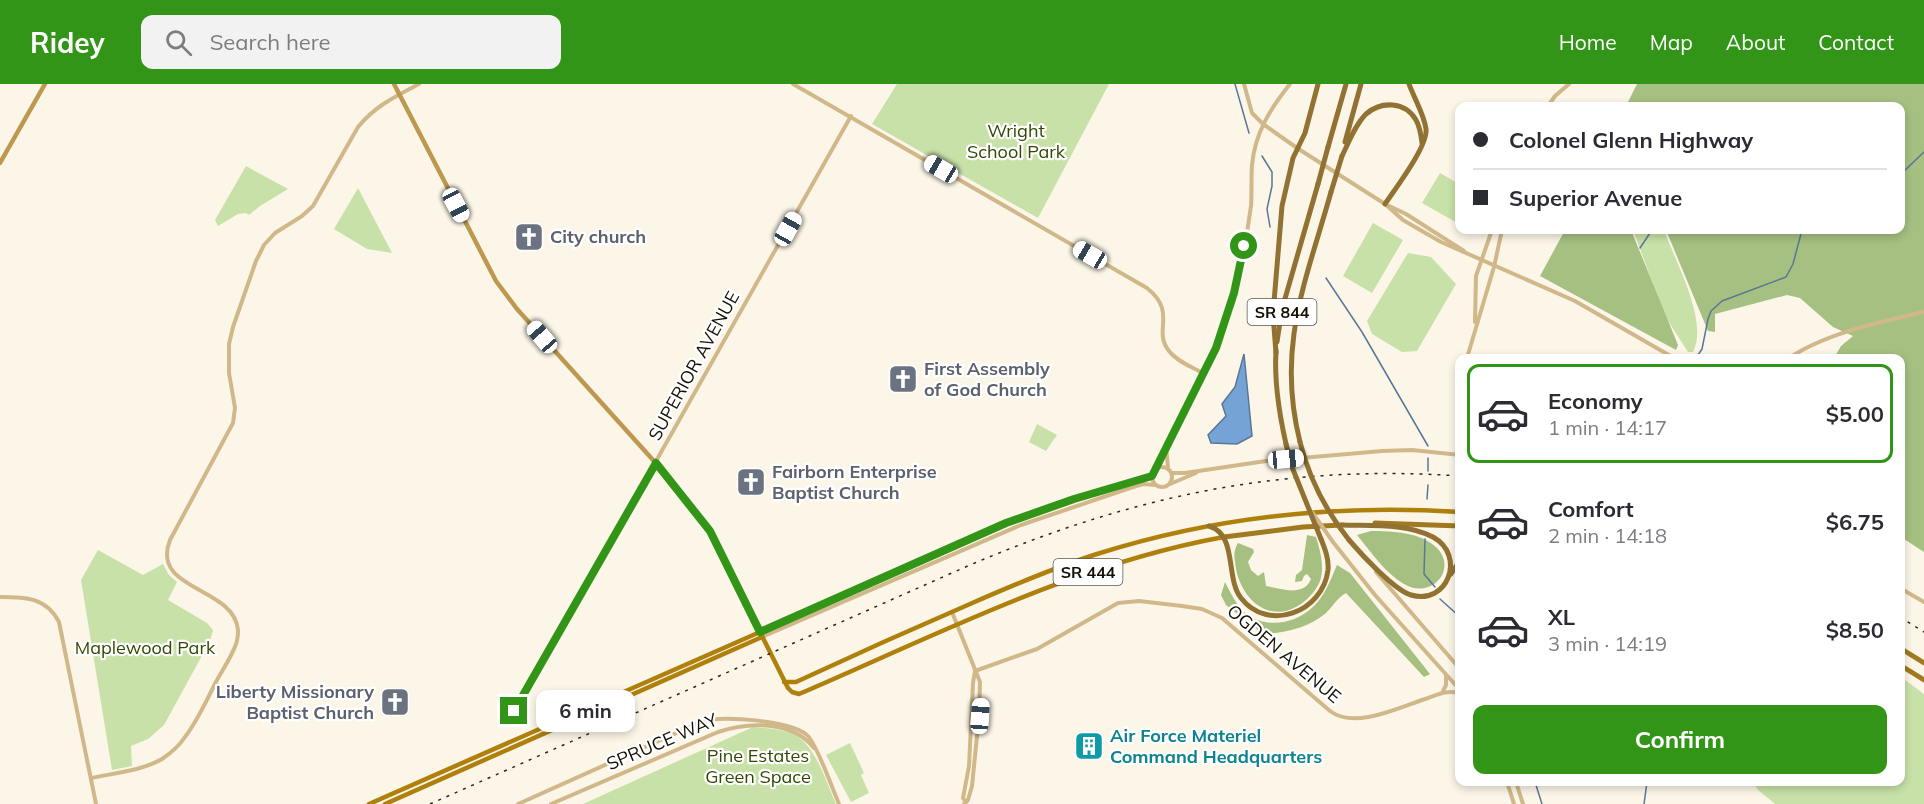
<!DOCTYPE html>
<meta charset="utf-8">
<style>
body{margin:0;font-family:Mulish,sans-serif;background:#f2f2f3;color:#2b2b33;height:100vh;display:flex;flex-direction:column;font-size:22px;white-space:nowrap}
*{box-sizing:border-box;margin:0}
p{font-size:20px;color:#7c7c81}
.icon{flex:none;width:33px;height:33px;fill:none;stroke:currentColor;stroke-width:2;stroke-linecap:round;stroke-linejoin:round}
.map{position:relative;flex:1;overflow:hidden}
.sheet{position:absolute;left:1455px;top:270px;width:450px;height:432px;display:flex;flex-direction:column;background:#fff;border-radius:12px;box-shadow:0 3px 9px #0003}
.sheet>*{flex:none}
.top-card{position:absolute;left:1455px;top:18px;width:450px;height:132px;border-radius:12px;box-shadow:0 3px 9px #0003;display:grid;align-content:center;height:132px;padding:0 18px;background:#fff}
.end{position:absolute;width:27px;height:27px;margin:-14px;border:8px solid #329518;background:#fff;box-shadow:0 0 0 3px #fff}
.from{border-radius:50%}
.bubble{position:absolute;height:42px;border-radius:12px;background:#fff;box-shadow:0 3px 9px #0003;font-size:20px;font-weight:700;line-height:42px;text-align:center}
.car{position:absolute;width:18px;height:36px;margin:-18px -9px;border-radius:8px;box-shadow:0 0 4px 2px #0007;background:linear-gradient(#fff 24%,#345 0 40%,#fff 0 76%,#345 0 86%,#fff 0)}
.top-card b{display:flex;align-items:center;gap:21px;height:57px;font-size:22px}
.top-card b+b{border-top:2px solid #e1e1e2}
.top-card i{width:15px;height:15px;background:#2b2b33}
ul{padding:10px 0 0;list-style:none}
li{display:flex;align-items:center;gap:18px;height:99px;margin:0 12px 9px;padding:0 6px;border:3px solid transparent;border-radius:12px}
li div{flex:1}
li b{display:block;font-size:22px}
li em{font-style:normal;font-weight:700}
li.selected{border-color:#329518}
li>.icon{width:54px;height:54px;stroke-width:1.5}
.cta{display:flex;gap:12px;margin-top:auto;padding:12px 18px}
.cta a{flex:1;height:69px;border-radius:12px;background:#329518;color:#fff;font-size:24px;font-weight:700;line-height:69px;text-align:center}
header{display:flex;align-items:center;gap:36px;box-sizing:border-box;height:84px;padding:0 30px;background:#329518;color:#fff}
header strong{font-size:28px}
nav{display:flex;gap:33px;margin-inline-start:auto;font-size:21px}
.search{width:420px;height:54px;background:#f2f2f3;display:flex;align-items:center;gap:15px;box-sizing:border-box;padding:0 21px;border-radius:12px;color:#7c7c81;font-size:22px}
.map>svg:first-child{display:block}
.green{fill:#c8e1a8}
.forest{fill:#a5c081}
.water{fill:#76a3d6;stroke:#597797;stroke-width:1.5}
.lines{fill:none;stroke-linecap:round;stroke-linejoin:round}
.stream{stroke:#597797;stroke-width:1.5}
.tertiary{stroke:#d1b88a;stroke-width:4}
.secondary{stroke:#be984f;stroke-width:4.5}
.primary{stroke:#af800c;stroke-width:4.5}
.trunk{stroke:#a07920;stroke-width:5}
.motorway{stroke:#927233;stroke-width:5}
.rail{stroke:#2c271c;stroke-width:1.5;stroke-dasharray:3 6;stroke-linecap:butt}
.tertiary-bridge{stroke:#d1b88a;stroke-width:4}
.motorway-bridge{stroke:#927233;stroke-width:5}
.route{stroke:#329518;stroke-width:8}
.labels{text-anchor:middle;stroke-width:4.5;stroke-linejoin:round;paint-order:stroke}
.shield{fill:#fff;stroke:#5a574f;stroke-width:1.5}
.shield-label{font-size:16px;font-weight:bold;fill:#140f04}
.park-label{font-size:18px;fill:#324800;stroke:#fff}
.worship-label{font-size:18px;font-weight:bold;fill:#5b616d;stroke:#fff;text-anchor:start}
.street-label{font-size:18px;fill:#140f04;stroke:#fff}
.culture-label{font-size:18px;font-weight:bold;fill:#0d838f;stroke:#fff;text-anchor:start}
</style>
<header>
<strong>Ridey</strong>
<div class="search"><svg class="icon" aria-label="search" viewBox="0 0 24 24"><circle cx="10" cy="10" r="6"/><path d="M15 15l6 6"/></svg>Search here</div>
<nav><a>Home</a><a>Map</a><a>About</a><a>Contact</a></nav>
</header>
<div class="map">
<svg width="1924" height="720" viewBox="0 0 1924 720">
<rect width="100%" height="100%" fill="#fcf6e8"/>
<g class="green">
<path d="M897,0H1109L1038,134L872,40Z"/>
<path d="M246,82L288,105L260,122L249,131L246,129L238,130L218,142L215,136Z"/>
<path d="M1440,89L1459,100V140L1422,119Z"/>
<path d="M358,104L392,169L367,165L334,145Z"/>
<path d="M1373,139L1403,156L1372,209L1343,192Z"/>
<path d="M1633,146H1664C1675,177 1709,237 1693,268H1688L1665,232Z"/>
<path d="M1408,169L1431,173L1456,200L1417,267L1402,268L1372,250L1367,237Z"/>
<path d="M1037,340L1057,351L1046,367L1029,358Z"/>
<path d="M98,466L143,491L163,480L169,491L177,498L168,516L207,539L213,546L210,557L164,641L148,655L131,662L132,682L112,686L81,496Z"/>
<path d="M1901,593L1924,610V720H1775L1757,705L1754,698H1900Z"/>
<path d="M753,643C766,644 779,645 791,649C815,658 826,698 836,720H583Z"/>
<path d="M850,659L864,689L861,691L869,709L851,718L826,671Z"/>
</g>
<g class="forest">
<path d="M1637,0H1924V468L1901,453L1900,274H1834L1841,262L1853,252L1833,243L1800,214L1787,211L1715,230V248L1708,247L1666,146H1900V22H1626Z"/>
<path d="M1565,146H1631L1678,261L1676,266L1540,192Z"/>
<path d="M1371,447C1392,447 1421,448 1437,464C1458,486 1431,516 1404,500C1385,489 1371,468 1357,451Z"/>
<path d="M1307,451L1316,453C1320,466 1324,480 1321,494C1319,502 1312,511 1306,516C1275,543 1243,520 1236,485C1235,475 1232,469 1238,459L1253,465L1254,468L1248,478L1251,486L1258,492L1264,488L1266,502C1281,505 1304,513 1311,495L1307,490L1304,492L1302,497L1295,498L1296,491L1302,486Z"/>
<path d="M1337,481L1350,489L1430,590L1424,593L1346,509C1337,514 1333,522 1326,529C1308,544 1285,549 1263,550L1226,521L1221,511L1225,498C1230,508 1235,518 1242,526C1262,546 1295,541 1314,522C1325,511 1331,495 1337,481Z"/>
</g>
<path class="water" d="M1244,270L1252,352L1237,360L1211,359L1208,351L1226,332L1222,320L1235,303Z"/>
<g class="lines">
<g class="stream">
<path d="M1235,0L1249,49"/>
<path d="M1262,72L1272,88V102L1267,125L1270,143"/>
<path d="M1900,91L1924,68"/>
<path d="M1640,164L1652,146"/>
<path d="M1326,194L1362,248L1428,362"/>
<path d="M1696,274L1702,265L1708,235L1711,227L1722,217L1786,193L1793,180L1802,146"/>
<path d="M1428,387V374"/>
<path d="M1427,415L1428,401"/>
<path d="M1425,455L1424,490L1435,503"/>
<path d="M1440,515L1460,533"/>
<path d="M1535,698L1542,720"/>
<path d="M1644,720L1647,698"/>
</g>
<g class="tertiary">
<path d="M793,0L1147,204C1178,229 1152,246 1169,267C1177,278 1193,283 1204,290"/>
<path d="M1244,0L1252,29L1263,40L1297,64L1385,120L1406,130L1464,167"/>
<path d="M1548,22L1555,12L1569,0"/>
<path d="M1385,120L1403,136L1441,158L1575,217L1674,274"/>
<path d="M1475,238L1476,192L1492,146"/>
<path d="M1467,274L1494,183L1502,146"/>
<path d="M1789,274C1826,249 1880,238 1924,228"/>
<path d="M1166,362L1168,384"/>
<circle cx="1162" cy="393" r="10"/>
<path d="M1154,387C1177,336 1210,288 1226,234C1238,198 1246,160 1251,122C1252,109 1251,95 1252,81C1255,49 1270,25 1290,0"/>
<path d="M1172,389H1185L1266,377L1382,367L1412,366L1460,371"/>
<path d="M1170,400L1196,389"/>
<path d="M1333,458L1375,511L1460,606"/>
<path d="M1376,488L1460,585"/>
<path d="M1900,504L1924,518"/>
<path d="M0,513C25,513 46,513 59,538L96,720"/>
<path d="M952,528L980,598L979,632L972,702L968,716L964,720"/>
<path d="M760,548L1006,439L1074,415L1152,392"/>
<path d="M762,553L1021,441L1130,404L1143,400L1155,401"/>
<path d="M975,587L1037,565L1118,519L1139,517L1182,522L1202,525L1222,534L1330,627C1355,646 1400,623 1428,614C1439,610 1447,606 1460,609"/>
<path d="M1443,607L1446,601V592"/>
<path d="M508,639L851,32"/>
<path d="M91,694C114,689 141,687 162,675C171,669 179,662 185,653C198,636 207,615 217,596C223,585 232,572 236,560C238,555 238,551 238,546C234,502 150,507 170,456L233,339L235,324L229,289V260L233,243L256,177L264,161L275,149L302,132L313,122L358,43C375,22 396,12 419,0"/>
<path d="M1507,698L1514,720"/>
<path d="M1516,698L1523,720"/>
<path d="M965,717L963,714L969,682L973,599L975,587"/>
<path d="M518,720L703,637C723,631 794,637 808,652C818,663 832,704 839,720"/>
<path d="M551,720L718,648C748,638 792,636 814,664"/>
</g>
<g class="secondary">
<path d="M394,0L496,197L517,225L662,386L698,430L710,447L760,548"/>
<path d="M0,79L45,0"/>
</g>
<g class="primary">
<path d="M784,598H796C854,571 912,545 970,520C1011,502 1053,484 1097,470C1214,433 1337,420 1460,428"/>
<path d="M369,720L760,548L788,604L792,608L799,610C939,550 1074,480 1224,453"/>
<path d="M385,720L762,553"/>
</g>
<g class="trunk">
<path d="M1375,439L1460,442"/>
<path d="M1224,453L1303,443L1342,441"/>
<path d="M1900,564L1924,579"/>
<path d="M1900,581L1924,596"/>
</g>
<g class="motorway">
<path d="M1345,58L1361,0"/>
<path d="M1328,63L1346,0"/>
<path d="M1342,72C1349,58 1355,41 1366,30C1381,17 1405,17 1416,36C1420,43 1421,50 1422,59"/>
<path d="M1385,120C1395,105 1428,62 1426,45C1424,30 1414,14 1409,0"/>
<path d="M1277,258L1282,225L1318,100"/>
<path d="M1276,267C1274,299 1279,329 1286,360"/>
<path d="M1276,269L1273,230L1282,122L1293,74L1305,49L1318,0"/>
<path d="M1300,358C1276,263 1306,197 1331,108"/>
<path d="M1342,441C1371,442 1406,439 1433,453C1467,472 1447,522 1411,511C1394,506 1361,470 1349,456"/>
<path d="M1209,442C1238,451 1225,494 1241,514C1268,549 1323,528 1328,486C1329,475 1325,465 1321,455"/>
<path d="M1451,490L1460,476"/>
</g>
<g class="rail">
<path d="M1900,533L1924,548"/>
<path d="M430,720L970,481C1132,412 1283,380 1460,392"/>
</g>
<path class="tertiary-bridge" d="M1312,428L1333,458"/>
<g class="motorway-bridge">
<path d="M1318,100L1328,63"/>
<path d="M1331,108L1342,72"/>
<path d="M1300,358C1309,394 1326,427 1349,456"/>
<path d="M1286,360L1292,383L1321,455"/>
</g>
</g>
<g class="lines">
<path class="route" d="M514,627L656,379L710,447L760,548L1006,439L1074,415L1152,392L1216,264L1234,209L1244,162"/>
</g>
<defs>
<g id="church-square" transform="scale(1.5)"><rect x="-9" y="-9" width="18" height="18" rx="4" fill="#6b7280" stroke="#fff"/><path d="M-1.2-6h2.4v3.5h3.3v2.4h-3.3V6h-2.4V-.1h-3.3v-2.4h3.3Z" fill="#fff"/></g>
<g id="building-square" transform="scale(1.5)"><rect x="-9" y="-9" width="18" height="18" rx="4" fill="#0f9aa8" stroke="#fff"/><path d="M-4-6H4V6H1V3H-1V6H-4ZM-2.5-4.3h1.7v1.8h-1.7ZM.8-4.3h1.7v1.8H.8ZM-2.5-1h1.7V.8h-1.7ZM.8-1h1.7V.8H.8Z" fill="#fff"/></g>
</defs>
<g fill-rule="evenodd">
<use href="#church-square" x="529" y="153"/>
<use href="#church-square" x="903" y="295"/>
<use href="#church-square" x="751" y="398"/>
<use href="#church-square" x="395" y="618"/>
<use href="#building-square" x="1089" y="662"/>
</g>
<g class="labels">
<g class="shield">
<rect x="1247.5" y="215" width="69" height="26" rx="4.5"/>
<rect x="1053.5" y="475" width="69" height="26" rx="4.5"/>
</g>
<g class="shield-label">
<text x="1282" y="234">SR 844</text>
<text x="1088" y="494">SR 444</text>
</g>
<g class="park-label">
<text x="1016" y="53">Wright<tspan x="1016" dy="21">School Park</tspan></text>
<text x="145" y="570">Maplewood Park</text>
<text x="758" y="678">Pine Estates<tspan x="758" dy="21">Green Space</tspan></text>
</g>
<g class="worship-label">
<text x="550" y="159">City church</text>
<text x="924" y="291">First Assembly<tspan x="924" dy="21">of God Church</tspan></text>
<text x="772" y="394">Fairborn Enterprise<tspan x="772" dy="21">Baptist Church</tspan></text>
<text x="374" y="614" text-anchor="end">Liberty Missionary<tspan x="374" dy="21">Baptist Church</tspan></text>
</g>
<g class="street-label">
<text transform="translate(694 282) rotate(-61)" y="6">SUPERIOR AVENUE</text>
<text transform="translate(1284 570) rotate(40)" y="6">OGDEN AVENUE</text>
<text transform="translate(662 658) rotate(-23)" y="6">SPRUCE WAY</text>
</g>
<g class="culture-label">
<text x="1110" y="658">Air Force Materiel<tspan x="1110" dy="21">Command Headquarters</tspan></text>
</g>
</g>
</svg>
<i class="end from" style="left:1244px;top:162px"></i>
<i class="end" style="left:514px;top:627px"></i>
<div class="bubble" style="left:536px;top:606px;width:99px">6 min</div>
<i class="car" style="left:941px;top:85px;rotate:300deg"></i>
<i class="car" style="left:456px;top:121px;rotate:152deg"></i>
<i class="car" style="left:788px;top:145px;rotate:29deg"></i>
<i class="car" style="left:1090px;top:171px;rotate:300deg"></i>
<i class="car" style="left:542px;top:253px;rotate:319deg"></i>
<i class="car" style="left:1286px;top:375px;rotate:85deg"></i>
<i class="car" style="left:980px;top:632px;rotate:4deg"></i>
<div class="top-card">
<b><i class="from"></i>Colonel Glenn Highway</b>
<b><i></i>Superior Avenue</b>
</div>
<section class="sheet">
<ul>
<li class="selected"><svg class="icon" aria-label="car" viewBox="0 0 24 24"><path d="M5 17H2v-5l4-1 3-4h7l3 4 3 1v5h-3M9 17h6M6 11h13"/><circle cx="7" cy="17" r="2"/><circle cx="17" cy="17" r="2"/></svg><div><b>Economy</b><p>1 min · 14:17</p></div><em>$5.00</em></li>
<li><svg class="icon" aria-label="car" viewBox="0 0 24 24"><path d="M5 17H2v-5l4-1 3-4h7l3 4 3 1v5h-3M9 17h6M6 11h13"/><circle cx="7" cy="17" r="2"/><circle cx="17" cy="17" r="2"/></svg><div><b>Comfort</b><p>2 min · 14:18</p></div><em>$6.75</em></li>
<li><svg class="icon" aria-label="car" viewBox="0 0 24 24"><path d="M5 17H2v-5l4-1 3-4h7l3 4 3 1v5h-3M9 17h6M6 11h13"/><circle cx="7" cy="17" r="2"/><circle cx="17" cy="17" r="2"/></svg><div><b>XL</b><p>3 min · 14:19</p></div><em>$8.50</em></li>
</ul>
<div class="cta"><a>Confirm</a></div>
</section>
</div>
